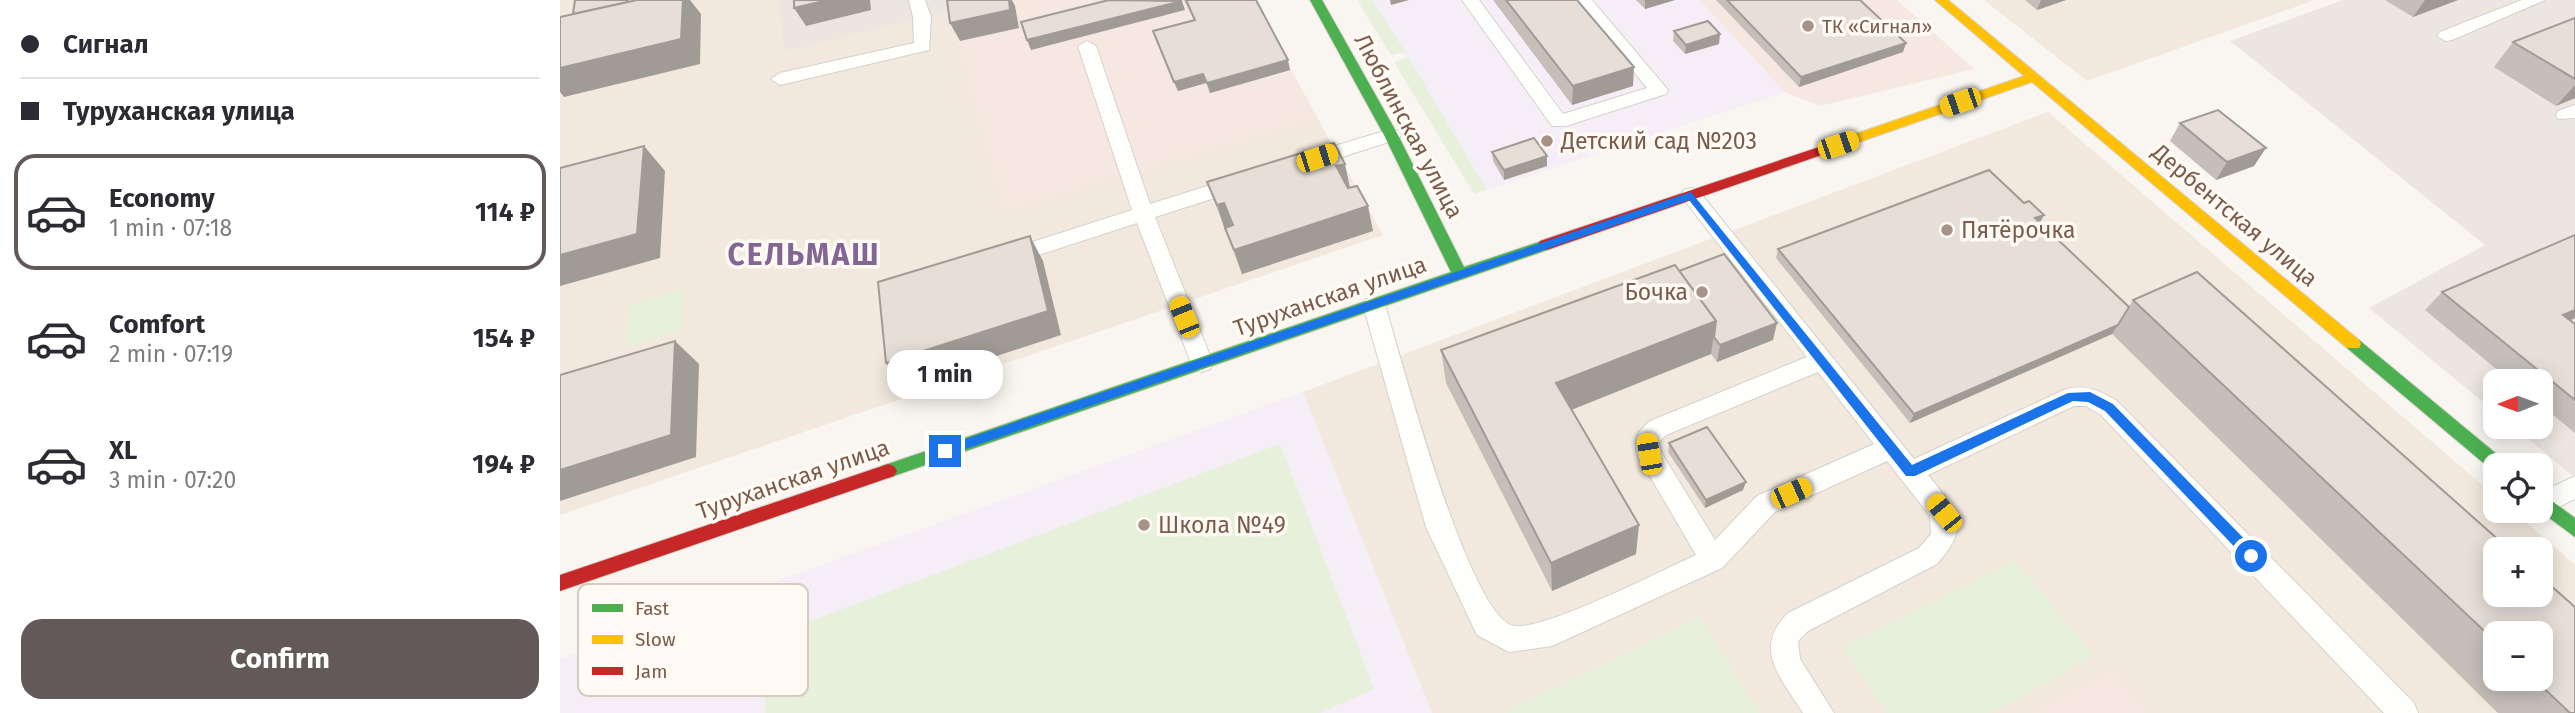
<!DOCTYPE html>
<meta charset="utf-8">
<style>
body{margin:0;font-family:"Fira Sans",sans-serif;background:#f7f7f7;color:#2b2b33;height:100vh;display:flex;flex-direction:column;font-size:26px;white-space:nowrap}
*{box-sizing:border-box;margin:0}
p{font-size:23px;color:#7c7c81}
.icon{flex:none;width:38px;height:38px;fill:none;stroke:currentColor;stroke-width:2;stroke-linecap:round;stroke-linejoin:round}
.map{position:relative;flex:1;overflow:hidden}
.panel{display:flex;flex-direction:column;background:#fff;width:560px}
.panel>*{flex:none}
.hud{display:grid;align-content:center;height:154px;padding:0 21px;background:#fff}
.needle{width:46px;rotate:269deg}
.tools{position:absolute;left:1923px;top:369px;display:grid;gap:14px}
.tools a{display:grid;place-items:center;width:70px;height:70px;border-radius:14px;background:#fff;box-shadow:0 4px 18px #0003;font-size:35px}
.end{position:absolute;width:32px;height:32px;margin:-16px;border:9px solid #1a73e8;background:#fff;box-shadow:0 0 0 4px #fff}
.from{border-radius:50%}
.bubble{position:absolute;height:49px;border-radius:21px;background:#fff;box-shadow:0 4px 18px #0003;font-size:23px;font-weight:700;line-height:49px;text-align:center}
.car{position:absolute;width:21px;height:42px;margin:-21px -10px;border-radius:9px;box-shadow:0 0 5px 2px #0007;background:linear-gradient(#f5c518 24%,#345 0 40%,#f5c518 0 76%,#345 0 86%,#f5c518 0)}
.hud b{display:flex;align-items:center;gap:24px;height:66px;font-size:26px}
.hud b+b{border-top:2px solid #e1e1e2}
.hud i{width:18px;height:18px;background:#2b2b33}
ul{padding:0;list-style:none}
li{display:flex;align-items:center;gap:21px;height:116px;margin:0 14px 10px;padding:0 7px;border:4px solid transparent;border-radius:21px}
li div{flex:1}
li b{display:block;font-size:26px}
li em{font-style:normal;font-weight:700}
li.current{border-color:#625958}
li>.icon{width:63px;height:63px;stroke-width:1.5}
.cta{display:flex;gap:14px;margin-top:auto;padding:14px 21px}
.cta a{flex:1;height:80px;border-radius:21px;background:#625958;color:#fff;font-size:28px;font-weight:700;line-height:80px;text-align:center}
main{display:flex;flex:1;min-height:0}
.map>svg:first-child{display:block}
.residential{fill:#f2e8de;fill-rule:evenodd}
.commercial{fill:#f6e8e1}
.industrial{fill:#ede5e0}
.education{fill:#f6eef6}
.green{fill:#e7f0db}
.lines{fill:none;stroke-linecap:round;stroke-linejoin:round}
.lane-casing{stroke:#d7d1cb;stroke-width:2}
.fast-casing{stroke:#d9d2cb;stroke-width:2}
.slow-casing{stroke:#d9d2cb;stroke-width:2}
.jam-casing{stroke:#d9d2cb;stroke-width:2}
.lane{fill:#fefefd;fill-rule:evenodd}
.fast{fill:#4caf50;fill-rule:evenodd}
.slow{fill:#ffc107;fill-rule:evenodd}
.jam{fill:#c62828;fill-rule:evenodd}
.wall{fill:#c6bfb9;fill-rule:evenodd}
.shaded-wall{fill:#a19b96}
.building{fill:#e6ded7;stroke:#a19b96;stroke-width:2}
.route{fill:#1a73e8}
.poi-dot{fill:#a69286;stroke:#fffaf3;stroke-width:2.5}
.labels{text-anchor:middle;stroke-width:7;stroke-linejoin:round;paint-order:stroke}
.far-poi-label{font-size:19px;fill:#7a5c4d;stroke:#fffaf3;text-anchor:start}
.street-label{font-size:23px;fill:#7a5c4d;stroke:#fffaf3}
.poi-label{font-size:23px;fill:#7a5c4d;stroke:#fffaf3;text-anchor:start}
.district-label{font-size:30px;font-weight:bold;letter-spacing:2px;fill:#846695;stroke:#fffaf3}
.key{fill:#fffaf3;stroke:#d7cbc1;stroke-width:2}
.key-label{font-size:19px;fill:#7a5c4d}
</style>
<main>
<section class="panel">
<div class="hud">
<b><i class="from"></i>Сигнал</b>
<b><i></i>Туруханская улица</b>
</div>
<ul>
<li class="current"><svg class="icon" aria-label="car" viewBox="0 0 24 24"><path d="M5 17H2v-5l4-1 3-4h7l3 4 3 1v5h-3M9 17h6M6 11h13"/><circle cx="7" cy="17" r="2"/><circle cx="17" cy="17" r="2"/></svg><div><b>Economy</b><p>1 min · 07:18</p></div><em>114 ₽</em></li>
<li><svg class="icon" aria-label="car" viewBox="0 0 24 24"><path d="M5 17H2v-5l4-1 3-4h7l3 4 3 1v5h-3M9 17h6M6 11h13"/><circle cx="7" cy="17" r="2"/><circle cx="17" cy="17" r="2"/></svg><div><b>Comfort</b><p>2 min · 07:19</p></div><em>154 ₽</em></li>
<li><svg class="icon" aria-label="car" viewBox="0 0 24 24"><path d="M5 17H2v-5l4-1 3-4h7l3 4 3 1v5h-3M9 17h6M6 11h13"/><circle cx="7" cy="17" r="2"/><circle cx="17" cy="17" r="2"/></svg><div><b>XL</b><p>3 min · 07:20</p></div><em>194 ₽</em></li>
</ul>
<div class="cta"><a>Confirm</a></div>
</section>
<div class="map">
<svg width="2015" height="713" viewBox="0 0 2015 713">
<rect width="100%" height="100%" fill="#f9f5f0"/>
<g class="residential">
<path d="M0,0H388L444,209L757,117L823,235L0,515Z"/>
<path d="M1424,0H1755L1527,81Z"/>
<path d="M1488,112L1935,496L1936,511H1953L2015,565V713H872L743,392ZM1936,550H1981V595H1936ZM1936,634H1981V679H1936Z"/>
</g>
<g class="commercial">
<path d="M388,0H693L757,117L444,210Z"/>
<path d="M1139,0H1337L1414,69L1260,106L1225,92Z"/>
<path d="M1552,671L1586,713H1475Z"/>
</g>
<g class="industrial">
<path d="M219,0H385L388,11L224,52Z"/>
<path d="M1783,0H2015V478L1954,427H1981V382H1936L1935,412L1809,308L1925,245L1670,41Z"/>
</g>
<g class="education">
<path d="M812,0H1139L1225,92L927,190Z"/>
<path d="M743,392L872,713H0V659Z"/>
</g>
<g class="green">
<path d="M797,0H812L845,52L831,55Z"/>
<path d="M848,57L927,190L914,194L834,62Z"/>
<path d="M123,289V330L66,347L69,305Z"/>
<path d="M720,444L814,689L760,713H205L203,639Z"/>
<path d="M1455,560L1534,656L1432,713H1326L1282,648Z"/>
<path d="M1139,616L1200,713H947L946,712Z"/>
</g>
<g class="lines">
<g class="lane-casing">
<g id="lane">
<path d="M349,0H365L371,17L369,50L220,85L211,79L220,73L354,43L353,17Z"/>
<path d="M902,0H919L1003,114L1087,88L1015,0H1032L1108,90L1106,94L1006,126H992Z"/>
<path d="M1962,0H1985L1892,40L1886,41L1877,36L1880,32Z"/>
<path d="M527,41L536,46L590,204L679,176L689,183L686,188L595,217L653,363L650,369L642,372L634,369L631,363L577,223L448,265L441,262L437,257L441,252L572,210L518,46Z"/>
<path d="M2015,105V118L1998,119L1996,115L1998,111Z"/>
<path d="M831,129L838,131L841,135L838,139L751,167L741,160L744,155Z"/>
<path d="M1131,188L1138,190L1354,459L1504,390C1525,383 1539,391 1557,401L1854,703L1858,713H1824L1541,415L1526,406H1514L1368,475C1397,511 1412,525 1377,564L1248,631L1238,641L1240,659L1274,713H1243C1221,678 1192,649 1228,613L1359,548L1371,534L1370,516L1327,461L1215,512L1162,568L992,646L949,652L917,635L866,527L803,305L806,299H822L825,305C840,353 909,619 954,626C986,630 1100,571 1136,555L1077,454C1074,437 1077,433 1090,421L1247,357L1124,200L1121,195L1124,190ZM1258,372L1314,444L1197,496L1155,540L1101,452L1099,442L1106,435Z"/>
<path d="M2015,476V499L1984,514L1976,511H1981V492Z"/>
</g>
</g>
<g class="fast-casing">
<g id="fast">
<path d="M750,0H762L838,135L904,267L985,240L992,245L990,249L328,478L322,476L319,471L322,466L891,272L824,135Z"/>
<path d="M1793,338L1799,340L1945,461L1947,466H1936V472L1933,471L1787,348L1785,344L1787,340Z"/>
<path d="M1981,493L2015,518V537L1980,511Z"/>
</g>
</g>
<g class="slow-casing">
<path id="slow" d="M1375,0H1388L1799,340L1801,344L1799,348H1787L1472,82L1279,149H1269V143L1464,76Z"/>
</g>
<g class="jam-casing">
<g id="jam">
<path d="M1274,142L1281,146L1279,149L990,249L985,250L978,245L980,241Z"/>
<path d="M328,464L334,466L337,471L334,476L0,591V575Z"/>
</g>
</g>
<use href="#lane" class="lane"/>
<use href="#fast" class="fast"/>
<use href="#slow" class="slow"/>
<use href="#jam" class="jam"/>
</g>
<g class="wall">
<path d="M624,0H696L730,70L650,93L646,83L618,91L593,31L634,20Z"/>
<path d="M933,0H1017L1073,86L1012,105Z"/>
<path d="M1076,0H1115L1085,9Z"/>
<path d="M1156,0H1300L1346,43L1343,52L1239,87Z"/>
<path d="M1465,0H1506L1477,10Z"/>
<path d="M1825,0H1898L1853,17Z"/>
<path d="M2015,18V98L1996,106L1934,67L1953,42Z"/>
<path d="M1114,31L1159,44L1125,54L1113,41Z"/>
<path d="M1620,123L1694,166L1656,180L1610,141Z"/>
<path d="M932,152L987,166L944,180L933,161Z"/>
<path d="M1429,170L1464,203L1469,201L1484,215L1480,223L1569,307L1573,300L1637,272L1950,550H1936V595H1981V577L2015,607V713H1938L1552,334L1350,423L1216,258L1218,249ZM1936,634H1981V679H1936Z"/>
<path d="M647,182L790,188L813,231L682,274Z"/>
<path d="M2015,235V318L2010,320L2015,324V433L1981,405V382H1952L1865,310L1882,292Z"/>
<path d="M1119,271L1213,340L1157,362L1151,354L1011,410L1076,554L992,591L886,383L881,350Z"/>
<path d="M1109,443L1183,490L1145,508L1108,452Z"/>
</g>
<g class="shaded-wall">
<path d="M123,0H130L141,14L140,64L4,97L0,92V68Z"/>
<path d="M268,0H310L311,10L246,26L234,8Z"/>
<path d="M449,0H452L455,6L459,28L400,41L390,23Z"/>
<path d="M830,0H849L831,5Z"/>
<path d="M1085,0H1115L1085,9Z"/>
<path d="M1481,0H1506L1477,10Z"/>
<path d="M1865,0H1898L1853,17Z"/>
<path d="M622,1L625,10L471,50L467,40Z"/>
<path d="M1160,34L1159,44L1125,54L1126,45Z"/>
<path d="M1346,43L1343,52L1239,87L1241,77Z"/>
<path d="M728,60L730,70L650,93L647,83Z"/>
<path d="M1074,67L1073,86L1012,105L1013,86Z"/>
<path d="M643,74L646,83L618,91L614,82Z"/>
<path d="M2015,85V98L1996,106Z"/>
<path d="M84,146L105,171L100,258L0,286V255Z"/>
<path d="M1706,148L1694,166L1656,180L1667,162Z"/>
<path d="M987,156V166L944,180V170Z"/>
<path d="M785,164L790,188L782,191L776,166Z"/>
<path d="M664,203L672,227L665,230L657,205Z"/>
<path d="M808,206L813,231L682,274L674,250Z"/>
<path d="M1484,215L1479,224L1475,218Z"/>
<path d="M470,236L483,261L501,335L345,386L326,363Z"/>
<path d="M2015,310V318L1984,332L2003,315Z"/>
<path d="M1156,321L1151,354L996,416V383Z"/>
<path d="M1217,323L1213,340L1157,362L1160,345Z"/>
<path d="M1558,325L1552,334L1350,423L1354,414Z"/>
<path d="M115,341L139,364L136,457L0,501V470Z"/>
<path d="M1186,482L1183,490L1145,508L1146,500Z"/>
<path d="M1079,525L1076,554L992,591L991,563Z"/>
</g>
<g class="building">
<path d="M15,0H68V2L13,14Z"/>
<path d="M77,0H123L121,39L0,68V17Z"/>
<path d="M234,0H268L234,8Z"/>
<path d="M387,0H449L450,10L390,23Z"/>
<path d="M549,0L622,1L467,40L461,22Z"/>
<path d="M626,0H696L728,60L647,83L643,74L614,82L593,31L635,20Z"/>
<path d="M946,0H1017L1074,67L1013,86Z"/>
<path d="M1167,0H1300L1346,43L1241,77Z"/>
<path d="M2015,18V79L1953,42Z"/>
<path d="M1148,21L1160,34L1126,45L1114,31Z"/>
<path d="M1658,110L1706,148L1667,162L1620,123Z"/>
<path d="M974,138L987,156L944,170L932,152Z"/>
<path d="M774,143L785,164L776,166L788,188L797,186L808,206L674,250L665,228L673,225L664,203L657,205L647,182Z"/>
<path d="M84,146L77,234L0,255V168Z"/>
<path d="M1429,170L1464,203L1469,201L1484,215L1475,218L1569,307L1558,325L1354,414L1218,249Z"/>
<path d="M2015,235V310L2003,315L2015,324V400L1882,292Z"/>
<path d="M470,236L488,311L326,363L318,282Z"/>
<path d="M1164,254L1217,323L1160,345L1154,337L1156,321L1119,271Z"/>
<path d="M1115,265L1156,321L996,383L1079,525L991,563L881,350Z"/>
<path d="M1637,272L1950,550H1936V595H1981V577L2015,607V713H2010L1974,679H1981V634H1936V642L1573,300Z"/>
<path d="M115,341L111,435L0,470V375Z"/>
<path d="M1147,427L1186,482L1146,500L1109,443Z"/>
</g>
<path class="route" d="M1131,192L1352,465L1508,393L1530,392L1553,404L1696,551V560H1687L1545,411L1528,402L1513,401L1355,476H1346L1129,200L385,456L379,451L385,446Z"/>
<g class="poi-dot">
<circle cx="1248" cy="26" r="7"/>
<circle cx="987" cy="141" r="7"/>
<circle cx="1387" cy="230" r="7"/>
<circle cx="1142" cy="292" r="7"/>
<circle cx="584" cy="525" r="7"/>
</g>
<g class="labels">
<g class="far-poi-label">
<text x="1262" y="33">ТК «Сигнал»</text>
</g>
<g class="street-label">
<text transform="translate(849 126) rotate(62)" y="8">Люблинская улица</text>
<text transform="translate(1675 215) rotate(40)" y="8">Дербентская улица</text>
<text transform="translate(770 296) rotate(-19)" y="8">Туруханская улица</text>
<text transform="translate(233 479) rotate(-19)" y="8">Туруханская улица</text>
</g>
<g class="poi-label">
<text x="1001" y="149">Детский сад №203</text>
<text x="1401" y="238">Пятёрочка</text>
<text x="1128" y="300" text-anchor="end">Бочка</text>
<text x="598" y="533">Школа №49</text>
</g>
<g class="district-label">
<text x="244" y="265">СЕЛЬМАШ</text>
</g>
</g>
<rect x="18" y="584" width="230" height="112" rx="10" class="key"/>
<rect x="32" y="604" width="31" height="8" fill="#4caf50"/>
<rect x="32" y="635" width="31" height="9" fill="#ffc107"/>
<rect x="32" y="667" width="31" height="8" fill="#c62828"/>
<g class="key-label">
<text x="75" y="615">Fast</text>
<text x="75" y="646">Slow</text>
<text x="75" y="678">Jam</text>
</g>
</svg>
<div class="tools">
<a><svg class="needle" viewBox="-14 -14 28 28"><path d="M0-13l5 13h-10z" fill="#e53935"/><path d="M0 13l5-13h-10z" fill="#7c7c81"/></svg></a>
<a><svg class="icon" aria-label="locate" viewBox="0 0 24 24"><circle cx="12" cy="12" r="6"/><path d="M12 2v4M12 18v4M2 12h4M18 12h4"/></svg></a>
<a>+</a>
<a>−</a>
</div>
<i class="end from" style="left:1691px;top:556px"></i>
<i class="end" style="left:385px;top:451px"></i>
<div class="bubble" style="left:327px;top:350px;width:116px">1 min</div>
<i class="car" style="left:1400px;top:102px;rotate:251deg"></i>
<i class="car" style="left:1278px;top:145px;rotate:71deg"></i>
<i class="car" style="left:757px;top:158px;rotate:72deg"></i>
<i class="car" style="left:624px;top:317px;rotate:338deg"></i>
<i class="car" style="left:1089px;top:454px;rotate:350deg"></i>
<i class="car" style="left:1231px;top:493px;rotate:66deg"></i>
<i class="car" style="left:1384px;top:513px;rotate:321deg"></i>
</div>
</main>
